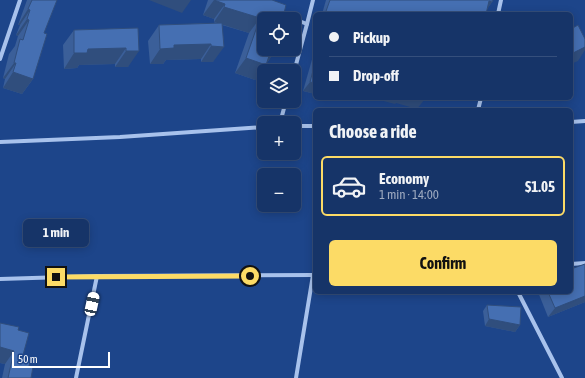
<!DOCTYPE html>
<meta charset="utf-8">
<style>
body{margin:0;font-family:"Asap Condensed",sans-serif;background:#233f71;color:#f1f3f6;height:100vh;display:flex;flex-direction:column;font-size:15px;white-space:nowrap}
*{box-sizing:border-box;margin:0}
p{font-size:13px;color:#9eaac0}
.icon{flex:none;width:22px;height:22px;fill:none;stroke:currentColor;stroke-width:2;stroke-linecap:round;stroke-linejoin:round}
.map{position:relative;flex:1;overflow:hidden}
.panel{position:absolute;left:313px;top:108px;width:260px;height:186px;display:flex;flex-direction:column;background:#163468;border-radius:6px;box-shadow:0 2px 10px #0003,0 0 0 1px #354f7c}
.panel>*{flex:none}
.hud{position:absolute;left:313px;top:12px;width:260px;height:88px;border-radius:6px;box-shadow:0 2px 10px #0003,0 0 0 1px #354f7c;display:grid;align-content:center;height:88px;padding:0 16px;background:#163468}
.buttons{position:absolute;left:257px;top:12px;display:grid;gap:8px}
.buttons a{display:grid;place-items:center;width:44px;height:44px;border-radius:6px;background:#163468;box-shadow:0 2px 10px #0003,0 0 0 1px #354f7c;font-size:20px}
.scale{position:absolute;left:12px;bottom:10px;width:98px;box-sizing:border-box;padding-left:4px;border:2px solid #fff;border-top:0;font-size:11px;line-height:14px;white-space:nowrap;color:#fff;-webkit-text-stroke:3px #1d458a;paint-order:stroke}
.end{position:absolute;width:18px;height:18px;margin:-9px;border:5px solid #fcdb66;background:#111;box-shadow:0 0 0 2px #111}
.from{border-radius:50%}
.bubble{position:absolute;height:28px;border-radius:6px;background:#163468;box-shadow:0 2px 10px #0003,0 0 0 1px #354f7c;font-size:13px;font-weight:700;line-height:28px;text-align:center}
.car{position:absolute;width:12px;height:24px;margin:-12px -6px;border-radius:5px;box-shadow:0 0 3px 1px #0007;background:linear-gradient(#fff 24%,#345 0 40%,#fff 0 76%,#345 0 86%,#fff 0)}
.hud b{display:flex;align-items:center;gap:14px;height:38px;font-size:15px}
.hud b+b{border-top:1px solid #354f7c}
.hud i{width:10px;height:10px;background:#f1f3f6}
ul{padding:0;list-style:none}
li{display:flex;align-items:center;gap:12px;height:60px;margin:0 8px 6px;padding:0 8px;border:2px solid transparent;border-radius:6px}
li div{flex:1}
li b{display:block;font-size:15px}
li em{font-style:normal;font-weight:700}
li.on{border-color:#fcdb66}
li>.icon{width:36px;height:36px;stroke-width:1.5}
h2{padding:0 16px;font-size:18px;line-height:48px}
.button{display:flex;gap:8px;margin-top:auto;padding:8px 16px}
.button a{flex:1;height:46px;border-radius:6px;background:#fcdb66;color:#111;font-size:16px;font-weight:700;line-height:46px;text-align:center}
.map>svg:first-child{display:block}
.lines{fill:none;stroke-linecap:round;stroke-linejoin:round}
.street{stroke:#a8c2ec;stroke-width:4}
.wall{fill:#3b5f99}
.shaded-wall{fill:#304e7d}
.building{fill:#456fb2;stroke:#304e7d}
.route{stroke:#fcdb66;stroke-width:5}
</style>
<div class="map">
<svg width="585" height="378" viewBox="0 0 585 378">
<rect width="100%" height="100%" fill="#1d458a"/>
<g class="lines">
<g class="street">
<path d="M280,14L293,19"/>
<path d="M498,14L501,0"/>
<path d="M294,19L307,24L313,0"/>
<path d="M0,59L20,0"/>
<path d="M294,72L307,24"/>
<path d="M478,110L481,98"/>
<path d="M571,122L585,121"/>
<path d="M280,123L286,101"/>
<path d="M294,126H315"/>
<path d="M0,142L120,137L264,127"/>
<path d="M571,264L585,263"/>
<path d="M0,279L97,276L315,275"/>
<path d="M518,292L562,378"/>
<path d="M76,378L97,276"/>
<path d="M296,378L313,275"/>
</g>
</g>
<g class="wall">
<path d="M27,0H57L44,33L33,79L22,94L3,88L5,79L3,78L9,54L15,46L18,36L16,35L20,25H18Z"/>
<path d="M208,0H272L264,19L271,57L255,80L235,73L249,33L222,25L213,62H201V59L166,60L163,64H150L148,41L159,25L215,23L214,22V19L203,15Z"/>
<path d="M326,0H493L492,2L487,9L486,14H322Z"/>
<path d="M138,28L128,67H115V64L79,65L77,68L64,69L63,45L74,30Z"/>
<path d="M315,49V94L303,91Z"/>
<path d="M538,292H571L585,302L548,317Z"/>
<path d="M487,305L520,325L515,332L485,326L483,311Z"/>
<path d="M0,323L18,330L23,355L29,366L31,378H2L5,364L0,363Z"/>
</g>
<g class="shaded-wall">
<path d="M149,0H191L182,13Z"/>
<path d="M214,0L225,4L214,19L203,15Z"/>
<path d="M489,1L492,2L486,11Z"/>
<path d="M224,7L260,18L249,33L214,22Z"/>
<path d="M28,9L30,10L20,25H18Z"/>
<path d="M27,19L29,20L18,36L16,35Z"/>
<path d="M211,44L201,59L166,60L163,64H150L160,49L174,45Z"/>
<path d="M211,46L224,47L213,62H201Z"/>
<path d="M585,47V50L578,61L571,64V54Z"/>
<path d="M126,48L115,64L79,65L77,68L64,69L74,53L88,49Z"/>
<path d="M126,51H139L128,67H115Z"/>
<path d="M269,56L271,57L255,80L235,73L246,58Z"/>
<path d="M14,63H16L5,79L3,78Z"/>
<path d="M13,72L33,79L22,94L3,88Z"/>
<path d="M310,82L315,83V94L303,91Z"/>
<path d="M372,98H418L424,100L417,109L396,103L395,104Z"/>
<path d="M585,296V302L548,317L555,308Z"/>
<path d="M489,319L520,325L515,332L485,326Z"/>
<path d="M0,347L14,351L5,364L0,363Z"/>
</g>
<g class="building">
<path d="M32,0H57L44,33L47,34L33,79L13,72L16,63H14L20,39L23,40L29,20L27,19L30,10L28,9Z"/>
<path d="M214,0H272L286,5L284,13L285,14L283,19H264V49H274L271,57L269,56L266,65L246,58L260,18L224,7L225,4Z"/>
<path d="M330,0H493L492,2L489,1L486,14H325Z"/>
<path d="M222,23L224,47L211,46V44L174,45V48L160,49L159,25Z"/>
<path d="M578,25L585,39V47L571,54V29Z"/>
<path d="M138,28L139,51H126V48L88,49L87,53H74V30Z"/>
<path d="M315,63V83L310,82Z"/>
<path d="M585,264V296L555,308L548,292H571V269Z"/>
<path d="M487,305L521,307L520,325L489,319Z"/>
<path d="M0,323L19,327L18,330L29,333L23,355L31,357L29,366L33,367L31,378H8L14,351L0,347Z"/>
</g>
<g class="lines">
<path class="route" d="M56,277L250,276"/>
</g>
</svg>
<div class="buttons">
<a><svg class="icon" aria-label="locate" viewBox="0 0 24 24"><circle cx="12" cy="12" r="6"/><path d="M12 2v4M12 18v4M2 12h4M18 12h4"/></svg></a>
<a><svg class="icon" aria-label="layers" viewBox="0 0 24 24"><path d="M12 4l9 5-9 5-9-5zM3 14l9 5 9-5"/></svg></a>
<a>+</a>
<a>−</a>
</div>
<div class="scale">50 m</div>
<i class="end from" style="left:250px;top:276px"></i>
<i class="end" style="left:56px;top:277px"></i>
<div class="bubble" style="left:23px;top:219px;width:66px">1 min</div>
<i class="car" style="left:92px;top:304px;rotate:12deg"></i>
<div class="hud">
<b><i class="from"></i>Pickup</b>
<b><i></i>Drop-off</b>
</div>
<section class="panel">
<h2>Choose a ride</h2>
<ul>
<li class="on"><svg class="icon" aria-label="car" viewBox="0 0 24 24"><path d="M5 17H2v-5l4-1 3-4h7l3 4 3 1v5h-3M9 17h6M6 11h13"/><circle cx="7" cy="17" r="2"/><circle cx="17" cy="17" r="2"/></svg><div><b>Economy</b><p>1 min · 14:00</p></div><em>$1.05</em></li>
</ul>
<div class="button"><a>Confirm</a></div>
</section>
</div>
